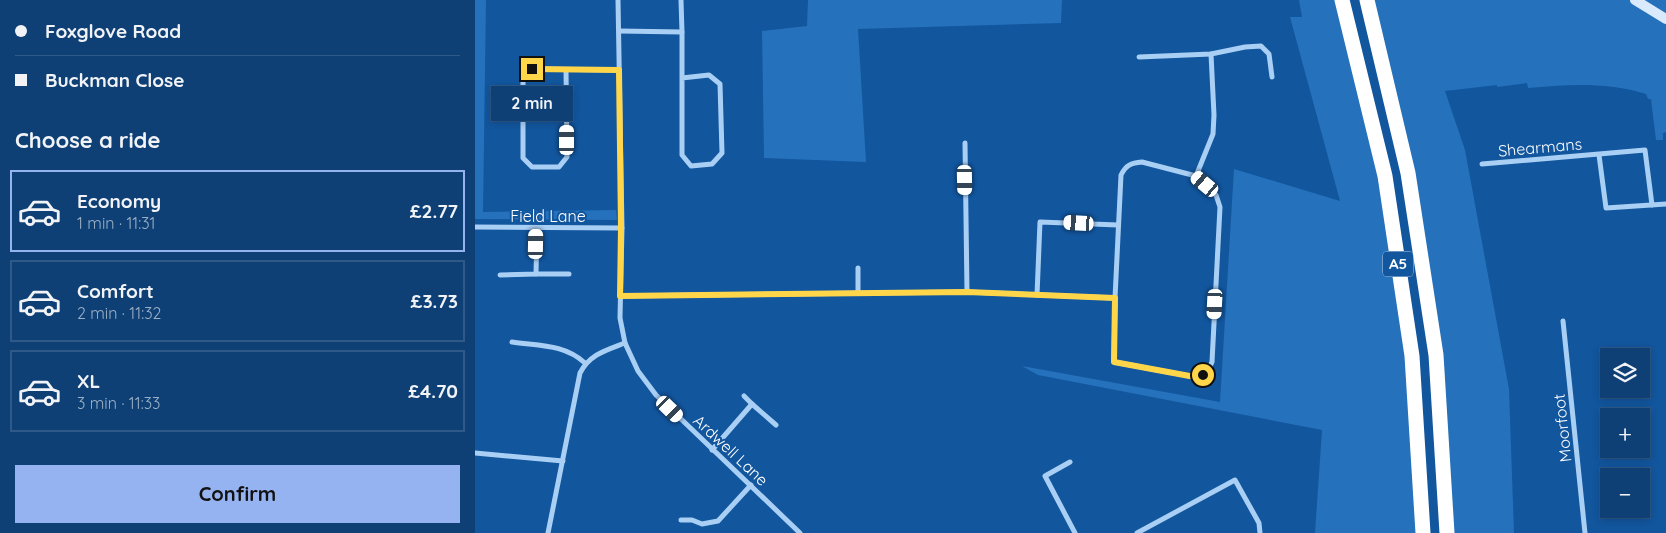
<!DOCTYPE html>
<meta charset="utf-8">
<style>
body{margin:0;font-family:Quicksand,sans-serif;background:#17477b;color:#f1f3f6;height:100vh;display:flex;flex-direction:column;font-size:19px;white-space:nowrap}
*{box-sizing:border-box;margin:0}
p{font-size:16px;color:#9bafc5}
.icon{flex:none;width:28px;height:28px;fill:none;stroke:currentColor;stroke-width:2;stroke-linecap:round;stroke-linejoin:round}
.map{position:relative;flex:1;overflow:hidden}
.panel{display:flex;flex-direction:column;background:#0e4076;width:475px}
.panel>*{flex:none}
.guide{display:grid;align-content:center;height:110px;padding:0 15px;background:#0e4076}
.buttons{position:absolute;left:1125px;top:348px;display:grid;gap:10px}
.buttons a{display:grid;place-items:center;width:50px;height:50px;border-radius:0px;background:#0e4076;box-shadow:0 2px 8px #0003,0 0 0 1px #2e5988;font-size:25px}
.end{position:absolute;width:22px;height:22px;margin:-11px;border:6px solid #ffd54a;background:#111;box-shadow:0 0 0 2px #111}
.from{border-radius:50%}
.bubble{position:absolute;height:35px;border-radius:0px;background:#0e4076;box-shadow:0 2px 8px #0003,0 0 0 1px #2e5988;font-size:16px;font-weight:800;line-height:35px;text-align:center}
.car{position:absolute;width:15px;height:30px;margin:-15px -8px;border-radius:6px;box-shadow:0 0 4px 1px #0007;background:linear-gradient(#fff 24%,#345 0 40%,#fff 0 76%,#345 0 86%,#fff 0)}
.guide b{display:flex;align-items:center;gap:18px;height:48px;font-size:19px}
.guide b+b{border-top:1px solid #2e5988}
.guide i{width:12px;height:12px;background:#f1f3f6}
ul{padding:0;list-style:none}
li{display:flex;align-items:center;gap:15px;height:82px;margin:0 10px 8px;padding:0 5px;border:2px solid #2e5988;border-radius:0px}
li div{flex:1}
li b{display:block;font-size:19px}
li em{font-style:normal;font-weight:800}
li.selected{border-color:#95b2f1}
li>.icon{width:45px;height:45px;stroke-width:1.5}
h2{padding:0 15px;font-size:22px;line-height:60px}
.button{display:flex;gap:10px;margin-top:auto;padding:10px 15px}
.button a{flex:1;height:58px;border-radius:0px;background:#95b2f1;color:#111;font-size:20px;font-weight:800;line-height:58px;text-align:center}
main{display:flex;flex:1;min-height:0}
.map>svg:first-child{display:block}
.green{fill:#2571bc}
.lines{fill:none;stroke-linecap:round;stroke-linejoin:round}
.street{stroke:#a9cff4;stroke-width:5}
.secondary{stroke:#d9eafd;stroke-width:10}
.highway{stroke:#fff;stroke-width:15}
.route{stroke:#ffd54a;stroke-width:6}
.labels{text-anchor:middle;stroke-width:4;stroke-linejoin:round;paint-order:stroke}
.shield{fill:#12569e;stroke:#b8cce2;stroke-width:1}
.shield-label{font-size:15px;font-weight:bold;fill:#fff}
.street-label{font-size:16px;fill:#fff;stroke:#12569e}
</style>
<main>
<section class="panel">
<div class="guide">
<b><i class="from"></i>Foxglove Road</b>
<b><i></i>Buckman Close</b>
</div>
<h2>Choose a ride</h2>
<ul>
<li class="selected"><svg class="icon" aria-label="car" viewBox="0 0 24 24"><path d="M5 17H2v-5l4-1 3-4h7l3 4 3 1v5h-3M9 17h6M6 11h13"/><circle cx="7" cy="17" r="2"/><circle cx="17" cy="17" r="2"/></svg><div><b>Economy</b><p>1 min · 11:31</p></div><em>£2.77</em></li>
<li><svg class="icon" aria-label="car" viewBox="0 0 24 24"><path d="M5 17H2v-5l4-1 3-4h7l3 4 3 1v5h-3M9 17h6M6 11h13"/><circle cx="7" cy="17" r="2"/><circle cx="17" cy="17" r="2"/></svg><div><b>Comfort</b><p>2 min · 11:32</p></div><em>£3.73</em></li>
<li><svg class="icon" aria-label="car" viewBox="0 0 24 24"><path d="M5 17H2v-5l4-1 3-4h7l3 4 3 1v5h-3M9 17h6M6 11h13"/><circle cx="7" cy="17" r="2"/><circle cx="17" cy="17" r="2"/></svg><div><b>XL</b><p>3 min · 11:33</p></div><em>£4.70</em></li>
</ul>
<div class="button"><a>Confirm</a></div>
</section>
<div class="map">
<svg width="1191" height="533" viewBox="0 0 1191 533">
<rect width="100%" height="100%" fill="#12569e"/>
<g class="green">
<path d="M0,0H11L8,212L141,210L142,220L0,219Z"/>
<path d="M333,0H587L586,23L383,29L391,162L289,158L287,31L332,26Z"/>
<path d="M824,0H867L910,176L937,356L947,533H840L847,430L563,375L547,366L745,402L759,169L865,201L815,17H827Z"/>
<path d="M892,0H1191V132L1188,133V140H1181L1176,99H1173L1171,94C1134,82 1092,84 1053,88L1052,83L1022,87V85L970,91L990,150L1034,389L1039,533H972L961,355Z"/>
</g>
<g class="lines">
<g class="street">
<path d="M143,0L147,228L145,318L150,343L163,371L181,395L325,533"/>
<path d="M206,0L207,32"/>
<path d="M144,31L207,32V155L216,166L237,164L247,153L245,84L234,75L207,78"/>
<path d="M664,57L736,54L770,47L786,46L794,54L797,77"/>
<path d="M91,70L92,157L84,167H57L48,158V78L57,69L144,70"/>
<path d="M490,143L492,292"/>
<path d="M1124,155L1131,208L1191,204"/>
<path d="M667,162L721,176L741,195L745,207L737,362C733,371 730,374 720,377L639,362L640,298L646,175C651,165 656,163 667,162Z"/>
<path d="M1007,164L1170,150L1177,205"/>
<path d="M721,176L738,134L739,115L736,54"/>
<path d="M0,227L147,228"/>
<path d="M61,274H94"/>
<path d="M25,275L61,274L62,228"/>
<path d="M383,293V268"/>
<path d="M562,295L565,222L643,225"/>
<path d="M145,296L492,292L640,298"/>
<path d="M1088,321L1110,533"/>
<path d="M37,342C64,346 89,344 110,363"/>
<path d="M269,396L277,404"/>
<path d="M237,450L277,404L301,425"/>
<path d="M0,453L88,461"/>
<path d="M595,462L570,476L600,533"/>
<path d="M206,520H217L227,524L243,521L276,485"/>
<path d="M73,533L105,373C115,354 132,350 150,343"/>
<path d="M662,533L760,480L784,523L785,533"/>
</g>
<path class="secondary" d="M1160,0L1191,19"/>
<g class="highway">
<path d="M867,0L910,176L937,356L948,533"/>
<path d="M892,0L933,173L961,355L972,533"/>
</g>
</g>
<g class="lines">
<path class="route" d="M57,69L144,70L146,228L145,296L492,292L640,298L639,362L720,377L728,375"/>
</g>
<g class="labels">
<rect class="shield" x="908" y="251.5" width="30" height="25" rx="4"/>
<g class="shield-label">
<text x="923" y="269">A5</text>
</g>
<g class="street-label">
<text transform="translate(1065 147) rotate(-5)" y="6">Shearmans</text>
<text x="73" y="222">Field Lane</text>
<text transform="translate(1087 428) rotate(-96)" y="6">Moorfoot</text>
<text transform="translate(256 450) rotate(43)" y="6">Ardwell Lane</text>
</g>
</g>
</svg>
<div class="buttons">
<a><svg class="icon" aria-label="layers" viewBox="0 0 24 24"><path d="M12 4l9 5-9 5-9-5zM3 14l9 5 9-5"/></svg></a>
<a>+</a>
<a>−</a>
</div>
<i class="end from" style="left:728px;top:375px"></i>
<i class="end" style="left:57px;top:69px"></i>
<div class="bubble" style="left:16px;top:86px;width:82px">2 min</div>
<i class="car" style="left:92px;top:140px;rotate:0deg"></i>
<i class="car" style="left:490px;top:180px;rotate:179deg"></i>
<i class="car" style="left:730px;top:184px;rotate:310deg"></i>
<i class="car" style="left:604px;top:223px;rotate:273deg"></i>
<i class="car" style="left:61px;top:244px;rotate:1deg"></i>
<i class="car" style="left:740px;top:304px;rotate:183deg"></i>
<i class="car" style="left:195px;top:409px;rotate:134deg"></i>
</div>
</main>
